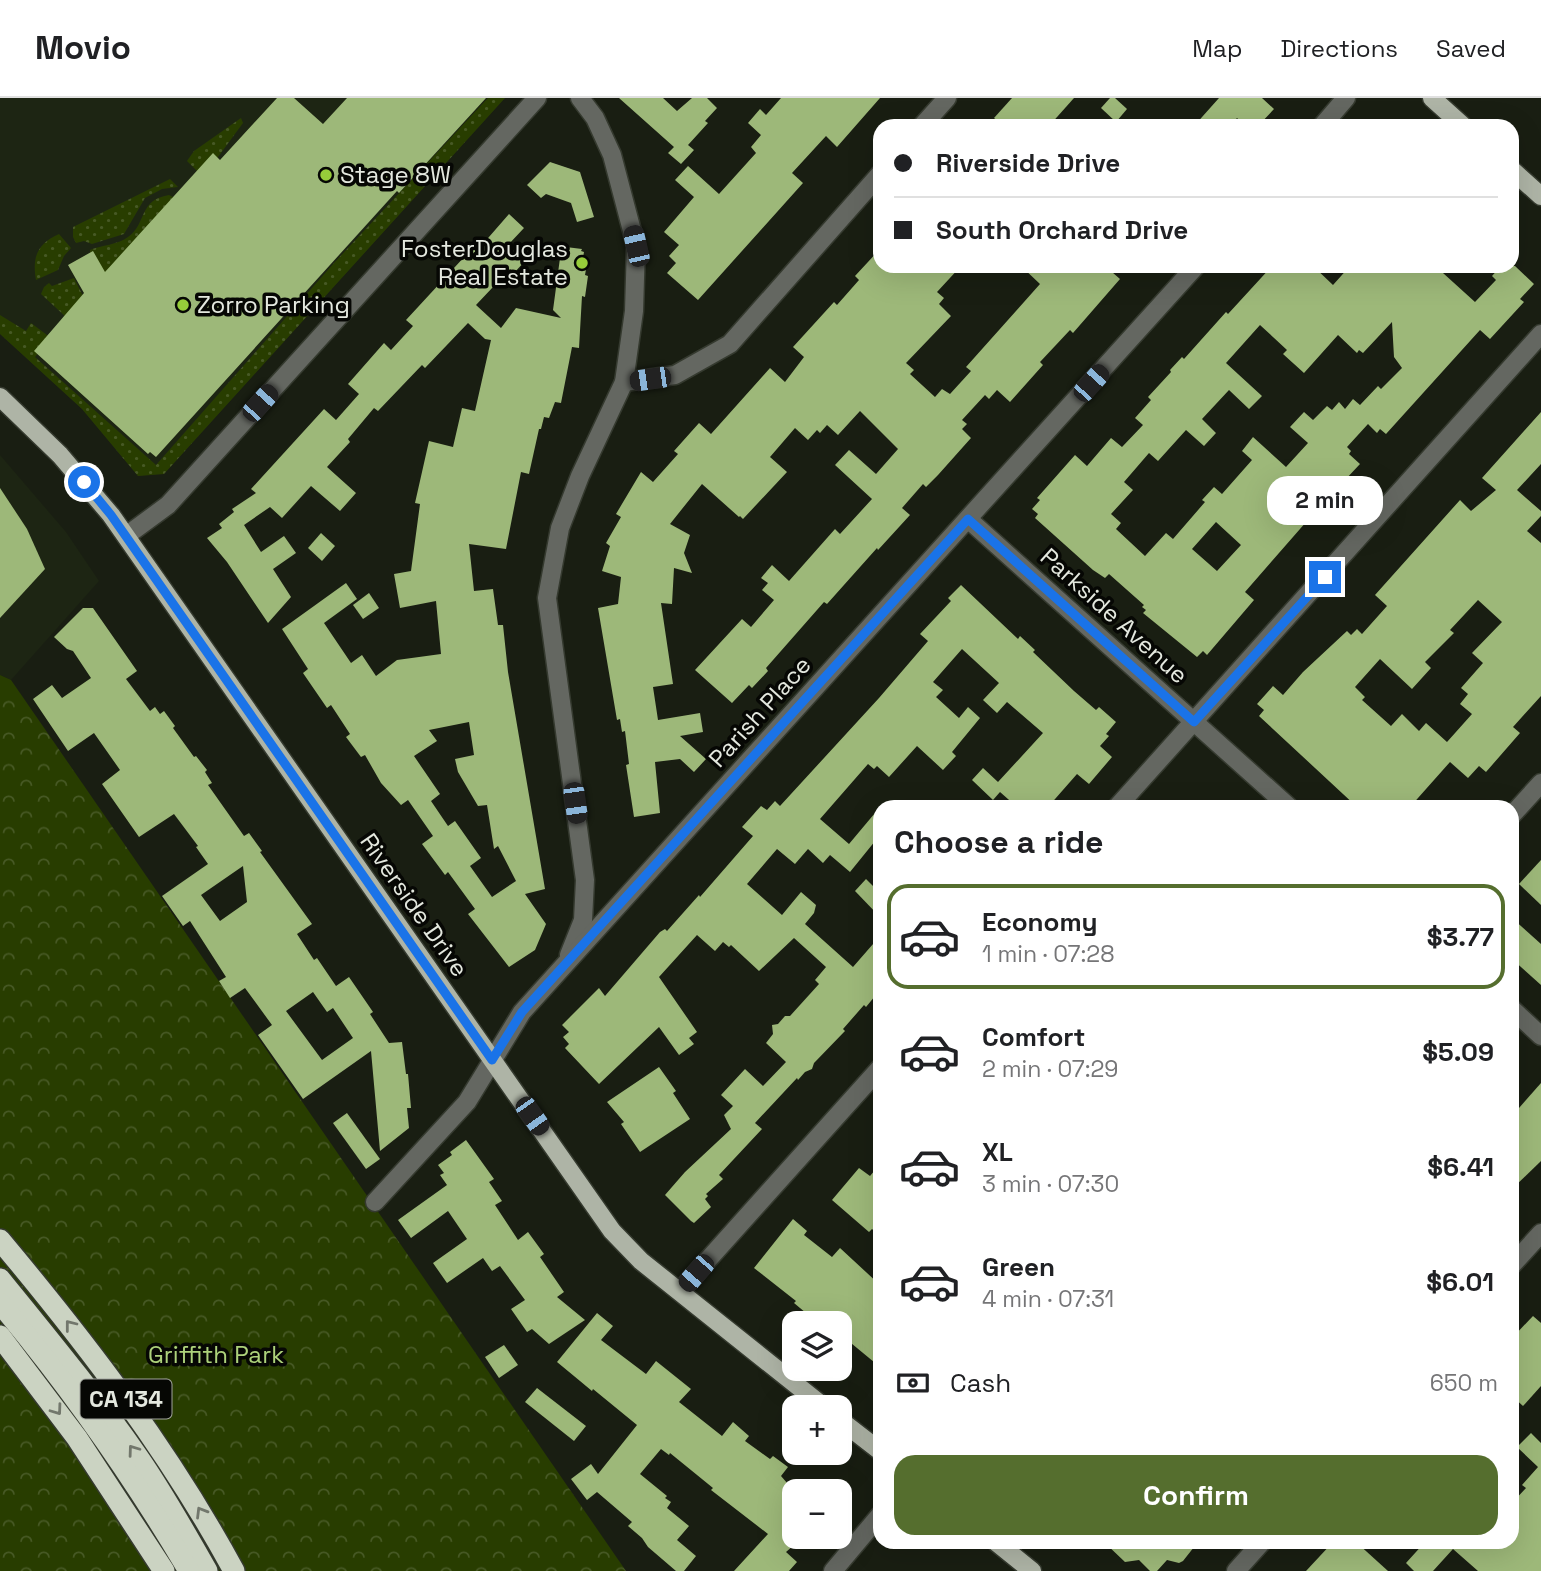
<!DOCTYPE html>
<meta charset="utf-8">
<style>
body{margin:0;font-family:"Space Grotesk",sans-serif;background:#f2f2f2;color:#202124;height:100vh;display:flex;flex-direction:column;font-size:26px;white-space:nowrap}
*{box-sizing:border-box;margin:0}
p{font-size:23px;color:#757577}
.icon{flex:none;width:38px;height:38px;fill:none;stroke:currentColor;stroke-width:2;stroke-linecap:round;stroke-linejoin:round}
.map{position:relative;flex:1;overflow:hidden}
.sheet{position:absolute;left:873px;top:702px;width:646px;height:749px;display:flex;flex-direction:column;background:#fff;border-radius:21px;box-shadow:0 7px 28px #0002}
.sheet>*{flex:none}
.hud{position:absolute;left:873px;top:21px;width:646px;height:154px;border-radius:21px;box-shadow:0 7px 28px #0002;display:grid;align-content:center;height:154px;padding:0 21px;background:#fff}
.tools{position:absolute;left:782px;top:1213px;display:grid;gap:14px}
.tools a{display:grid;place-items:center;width:70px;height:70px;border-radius:14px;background:#fff;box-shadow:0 7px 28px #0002;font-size:35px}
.end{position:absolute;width:32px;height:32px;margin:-16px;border:9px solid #1a73e8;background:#fff;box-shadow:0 0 0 4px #fff}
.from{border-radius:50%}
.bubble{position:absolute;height:49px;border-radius:21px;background:#fff;box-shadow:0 7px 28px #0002;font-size:23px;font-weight:700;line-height:49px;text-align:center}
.car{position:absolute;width:21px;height:42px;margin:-21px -10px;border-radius:9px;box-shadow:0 0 5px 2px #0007;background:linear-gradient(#222 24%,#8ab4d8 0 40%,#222 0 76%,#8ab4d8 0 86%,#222 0)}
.hud b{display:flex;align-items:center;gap:24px;height:66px;font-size:26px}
.hud b+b{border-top:2px solid #e0e0e0}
.hud i{width:18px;height:18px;background:#202124}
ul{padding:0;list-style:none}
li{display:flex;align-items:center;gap:21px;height:105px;margin:0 14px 10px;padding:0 7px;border:4px solid transparent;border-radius:21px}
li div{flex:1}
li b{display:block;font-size:26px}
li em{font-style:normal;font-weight:700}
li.selected{border-color:#556e2e}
li>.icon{width:63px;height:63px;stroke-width:1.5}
h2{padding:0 21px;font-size:32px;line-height:84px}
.pay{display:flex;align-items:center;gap:18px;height:77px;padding:0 21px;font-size:26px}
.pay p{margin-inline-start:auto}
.button{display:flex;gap:14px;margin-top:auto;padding:14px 21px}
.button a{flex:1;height:80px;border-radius:21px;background:#556e2e;color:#fff;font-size:28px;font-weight:700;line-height:80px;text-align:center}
header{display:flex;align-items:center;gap:42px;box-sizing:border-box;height:98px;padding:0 35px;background:#fff;border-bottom:2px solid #e0e0e0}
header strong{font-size:33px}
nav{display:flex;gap:38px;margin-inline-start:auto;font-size:24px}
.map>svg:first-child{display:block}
.built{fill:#1d2513}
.grass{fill:url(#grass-dots)}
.park{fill:url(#park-crowns)}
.building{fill:#9db879;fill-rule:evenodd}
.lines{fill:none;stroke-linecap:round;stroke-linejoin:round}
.minor-casing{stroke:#353a2f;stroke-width:21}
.major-casing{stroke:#353a2f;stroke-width:21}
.highway-casing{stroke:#353a2f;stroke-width:24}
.minor{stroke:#646761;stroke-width:18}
.major{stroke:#aeb4a6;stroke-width:18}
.highway{stroke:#cbd3c2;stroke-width:21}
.oneway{stroke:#72776c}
.route{stroke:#1a73e8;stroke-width:9}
.poi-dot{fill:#96cc3a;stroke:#060704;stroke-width:2.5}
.labels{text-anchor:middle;stroke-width:7;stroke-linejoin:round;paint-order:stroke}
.shield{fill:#060704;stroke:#a1a49d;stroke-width:2}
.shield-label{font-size:23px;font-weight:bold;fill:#e4e8df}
.poi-label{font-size:24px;fill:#e4e8df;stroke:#060704;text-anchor:start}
.street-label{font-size:24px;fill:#e4e8df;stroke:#060704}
.park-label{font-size:24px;fill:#add27b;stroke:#060704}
</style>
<header>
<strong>Movio</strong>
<nav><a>Map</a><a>Directions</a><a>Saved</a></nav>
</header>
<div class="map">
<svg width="1541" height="1473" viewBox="0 0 1541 1473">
<defs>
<pattern id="grass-dots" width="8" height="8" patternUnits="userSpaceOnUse" patternTransform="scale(1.75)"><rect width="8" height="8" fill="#283d00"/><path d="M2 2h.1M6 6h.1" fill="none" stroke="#475925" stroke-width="1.8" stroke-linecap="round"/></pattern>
<pattern id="park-crowns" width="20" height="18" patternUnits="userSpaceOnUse" patternTransform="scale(1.75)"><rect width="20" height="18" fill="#283d00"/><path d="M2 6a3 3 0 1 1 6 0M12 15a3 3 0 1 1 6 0" fill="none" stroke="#475925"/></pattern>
</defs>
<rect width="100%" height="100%" fill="#191e12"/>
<g class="built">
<path d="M0,0H505L164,376L138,378L82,311L0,236Z"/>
<path d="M0,357L66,434L99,483L11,582L0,577Z"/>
</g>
<g class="grass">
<path d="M488,0H505L164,376L138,378L82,311L0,236V217L26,233L31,225L51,240L35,259L156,367L334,165Z"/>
<path d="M241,20L243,25L218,59L200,76L187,63L194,53Z"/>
<path d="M170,81L178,89L162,91L145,100L124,136L92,146L84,143L76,145L73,139V129Z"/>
<path d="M169,97L177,101L101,180L90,159V152C102,147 117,147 128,139C147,126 138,102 169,97Z"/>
<path d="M59,136L71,150L64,158L58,172L36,182C32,159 37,146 59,136Z"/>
<path d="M74,180L84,200L68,221L41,196L44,189L49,185L52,188Z"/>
</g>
<path class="park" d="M0,577L11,582L626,1473H0Z"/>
<g class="building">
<path d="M277,0H294L323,26L347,0H486L399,95L397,93L156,359L150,354L148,356L34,253L84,195L68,167L93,153L105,174L213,55L220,62Z"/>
<path d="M619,0H663L677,13L692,0H707L717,10L705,23L708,25L688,47L694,52L681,66L668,55L674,49Z"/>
<path d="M781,0H880L837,49L826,38L792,75L803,85L698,202L667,175L676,165L669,158L679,147L664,134L694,99L675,82L688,68L719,96L756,55L751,49L761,37L748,25L760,11L766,17Z"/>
<path d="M1012,0H1074L1049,28H1004L994,20Z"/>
<path d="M1110,0H1115L1127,11L1116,24L1101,10Z"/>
<path d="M1219,0H1262L1274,11L1258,28H1245L1237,20L1230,28H1194Z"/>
<path d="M550,64L580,74L594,119L577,124L571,105L546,96L541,100L527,87Z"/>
<path d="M509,116L524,130L508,147L525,163L514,175L510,171L476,207L501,230L516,210L561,220L553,212L560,160H562L566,149L582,151L581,153L584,154L582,165L587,166L585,177L588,178L585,199L582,198L579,250L572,249L561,305L555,304L549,320L544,319L541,331H539L529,376L521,374L506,451L469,446L474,493L493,491L498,527H503L508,574L545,791L525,796L546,826L535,852L509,869L468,816L475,811L448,774L445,777L422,746L433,738L408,702L401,707L381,685L365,657L361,659L346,639L350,636L331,607L327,610L303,575L308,571L282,531L346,485L357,501L324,525L351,565L362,557L376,578L397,562L441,556L436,503L400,510L394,476L411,473L420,406L415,405L429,343L453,349L462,310L475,313L491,242L485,241L468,225L425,270L422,267L378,313L374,310L348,341L350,344L327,369L356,395L340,413L311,388L282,420L270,409L244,427L261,454L284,438L296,455L273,471L291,499L268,525L227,464L207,440L222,430L219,426L234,414L232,411L256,395L251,391L324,311L336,322L359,296L348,286L384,245L391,252L413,228L406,222L478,144L482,147ZM469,624L474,657L455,661L458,674L478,708L487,707L494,751L498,748L516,783L492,799L470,768L481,760L455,723L448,728L431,703L440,696L414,658L437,643L429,632Z"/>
<path d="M880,151V168H961L937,194L944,200L939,206L951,218L906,265L914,272L910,276L935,299L942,291L950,296L971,273L966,269L1040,186L1021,168H1105L1120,181L1073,235L1070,232L1040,264L1043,267L1010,304L997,292L989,301L985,297L962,322L967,326L962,331L971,340L938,377L926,389L923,386L902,410L910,417L878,452L877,450L827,506L824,504L766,570L768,573L752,590L749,587L732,605L695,572L742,521L751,529L774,502L762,492L768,485L761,480L772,467L789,483L835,431L840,436L872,401L835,367L849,352L876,376L898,351L860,313L838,337L827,327L820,335L817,332L808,342L795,330L770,359L787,374L743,421L740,418L739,419L702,386L670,426L690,437L684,455L692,475L674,470L672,506L661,505L673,586L653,589L658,622L700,615L703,634L680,638L706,661L694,674L680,661L655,664L660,715L634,719L626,667L629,666L625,633L622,634L620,621L617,622L598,510L618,506L621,479L602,473L610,448L606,445L621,419L616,416L641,374L653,384L678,356L674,353L699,325L711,336L770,270L785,284L804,259L793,249L834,204L837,207L859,182L855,178Z"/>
<path d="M1272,168H1313L1333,187L1350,168H1450L1443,175L1475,204L1496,182L1492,178L1501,168H1515L1534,186L1520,201L1524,204L1490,241L1480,232L1386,336L1380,331L1377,335L1368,326L1347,349L1351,353L1349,356L1360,366L1329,399L1302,412L1309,419L1307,423L1245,494L1254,502L1207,557L1203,553L1197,559L1143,515L1146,512L1142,509L1144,507L1109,476L1105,480L1093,472L1035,420L1038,416L1032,411L1040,402L1037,400L1075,357L1087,368L1111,340L1122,349L1143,327L1135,320L1151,302L1148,299L1171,274L1170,272L1182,259L1184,261L1226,214L1228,216ZM1392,224L1394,259L1402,270L1381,291L1378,288L1360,307L1353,301L1345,311L1339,304L1332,312L1327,308L1313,322L1304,314L1290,329L1308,345L1286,369L1253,339L1242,353L1252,362L1222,396L1214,389L1202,402L1205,404L1173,441L1166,435L1145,458L1116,431L1121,425L1111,416L1133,392L1124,384L1149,355L1158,363L1186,332L1204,348L1216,335L1202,321L1229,292L1249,311L1262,298L1226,265L1260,227L1287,252L1283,256L1304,275L1338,237L1357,255L1359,252L1363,255ZM1216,424L1241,447L1217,473L1192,451Z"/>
<path d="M1541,314V366L1517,392L1541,413V418L1527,433L1541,445V598L1513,629L1520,635L1486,674L1479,668L1468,680L1450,664L1410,709H1357L1259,618L1264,612L1257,606L1273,588L1283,597L1303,574L1347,533L1351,537L1357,531L1362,536L1387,508L1375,497L1460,402L1471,413L1496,392L1482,380ZM1478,502L1502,524L1472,555L1483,565L1461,590L1468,596L1460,606L1472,616L1447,644L1426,625L1419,633L1402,616L1391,628L1362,602L1365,599L1355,589L1380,561L1412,591L1431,570L1425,564L1454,535L1450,532Z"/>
<path d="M0,390L27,431L45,471L0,520Z"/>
<path d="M321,435L335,448L322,463L308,450Z"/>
<path d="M961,487L1018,541L1020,538L1035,552L1033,554L1074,593L1096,612L1099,609L1116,624L1106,636L1109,638L1100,648L1112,659L1089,686L1077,676L1048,709H1017L1000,694L993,702L972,682L983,670L998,684L1043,635L1007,604L997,615L983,602L999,585L962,551L933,584L943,592L936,599L959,620L968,609L980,620L952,654L956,658L943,672L917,648L889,679L877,668L874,671L868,666L820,721L849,746L880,709V737L850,774L830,757L823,765L808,751L795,766L777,751L747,786L782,817L801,794L816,807L814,815L805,826L853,869L880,838V892L866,909L864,907L843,931L845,933L814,965L812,971L805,974L798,982L797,980L755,1025L762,1031L719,1077L723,1081L706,1096L708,1098L705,1101L711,1109L694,1125L691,1123L665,1097L685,1074L731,1031L724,1017L733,1008L721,997L745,971L763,988L786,964L766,945L773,936L772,927L778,926L785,918H790L819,886L815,882L826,869L794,840L759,873L731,847L729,849L723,844L715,853L697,837L659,879L697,934L689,940L694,946L679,957L659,929L599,986L565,950L569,946L563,939L569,934L562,927L599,890L605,898L660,834L665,831L667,833L699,797L700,799L753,738L742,729L761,708L767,712L775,703L780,708L879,600L928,543L920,536L951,503L948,500Z"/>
<path d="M369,495L379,510L363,521L353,507Z"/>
<path d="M83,510H93L137,573L126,581L150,613L155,609L160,616L164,613L175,628L173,630L194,659L196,658L207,672L205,674L212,685L208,687L244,738L249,735L262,753L260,754L312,826L297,836L314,862L317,860L336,888L349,879L373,914L370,916L389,945L402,944L406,976H408L411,1010H407L409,1030L380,1053L371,953L303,1001L258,937L272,927L245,890L230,900L219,883L226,879L190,823L183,828L162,798L208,766L196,749L198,748L174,716L139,739L102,686L120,672L94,635L68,653L33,601L52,587L62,600L91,580L73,553L67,551L54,539ZM243,768L247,804L220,823L201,797ZM313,894L327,914L333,910L353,940L322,962L286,913Z"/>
<path d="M1541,762V807L1519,786Z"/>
<path d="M866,781L880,795V819L855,793Z"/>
<path d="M1512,820L1541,846V887L1512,861Z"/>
<path d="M659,969L676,993L673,995L690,1021L640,1054L621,1026L624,1024L607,1004Z"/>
<path d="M1541,985V1063L1512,1091V1018Z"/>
<path d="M347,1015L380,1061L366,1071L333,1025Z"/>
<path d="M466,1042L494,1081L489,1084L502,1103L495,1107L518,1142L528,1134L544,1156L540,1159L564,1194L557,1199L585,1222L549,1246L532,1231L527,1234L511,1211L525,1202L500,1168L492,1173L483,1160L447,1185L433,1165L467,1141L448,1113L411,1140L398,1122L447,1087L440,1077L444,1075L438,1067L452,1057L450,1054Z"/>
<path d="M880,1066V1138L872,1131L869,1134L832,1102L859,1070L870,1078Z"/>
<path d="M793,1121L807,1133L804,1137L832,1159L840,1150L880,1187V1269L840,1236V1225H818L794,1205L796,1203L754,1170Z"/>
<path d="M597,1215L613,1228L601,1242L646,1276L656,1263L691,1291L679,1304L722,1338L733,1324L749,1338L745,1343L770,1361L773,1358L788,1369L781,1378L794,1393V1447L786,1454L797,1464L789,1473H734L768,1436L711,1392L713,1390L670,1355L669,1357L661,1351L640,1376L667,1398L665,1400L671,1404L667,1410L689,1428L677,1442L696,1458L684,1473H676L648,1449L642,1440L628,1428L632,1424L597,1394L587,1402L571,1381L591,1366L598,1376L637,1327L593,1291L592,1293L580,1283L557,1264Z"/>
<path d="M1533,1218L1541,1225V1288L1523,1308L1512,1298V1240Z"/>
<path d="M504,1247L518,1267L499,1280L485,1259Z"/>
<path d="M537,1290L586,1328L574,1343L525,1304Z"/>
<path d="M1531,1335L1541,1345V1473H1478L1453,1451L1433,1473H1414L1406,1465L1425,1444H1512V1405L1526,1390L1522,1387L1538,1369L1517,1349Z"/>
<path d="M1104,1444H1198L1183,1463L1179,1465L1167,1462L1157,1473H1150L1139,1462L1125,1464Z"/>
<path d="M1333,1444H1356L1388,1473H1306Z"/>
</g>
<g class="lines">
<g class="minor-casing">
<g id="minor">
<path d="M922,28L947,0"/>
<path d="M1322,28L1346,0"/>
<path d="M624,284L675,277L730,246L880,76"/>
<path d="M968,421L1289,709"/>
<path d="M126,438L168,407L537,0"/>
<path d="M1117,709L1541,236"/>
<path d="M1512,717L1541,685"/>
<path d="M569,857L583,822L585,782L547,500L560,430L580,378L624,284L634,213L636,148L612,57L595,20L580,0"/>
<path d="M1512,911L1541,938"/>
<path d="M375,1104L467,1004L522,914L1196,168"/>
<path d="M1512,1167L1541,1135"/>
<path d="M680,1193L880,970"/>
<path d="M833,1473L880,1417"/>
<path d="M1236,1473L1262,1444"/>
</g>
</g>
<g class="major-casing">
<g id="major">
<path d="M1432,0L1463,28"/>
<path d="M1512,72L1541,98"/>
<path d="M0,299L60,357L111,417L612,1133L641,1163L824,1309"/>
<path d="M840,1322L880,1353"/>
<path d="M996,1444L1032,1473"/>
</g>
</g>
<g class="highway-casing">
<g id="highway">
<path d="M0,1142C87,1246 169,1353 234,1473"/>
<path d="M0,1181C47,1239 95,1297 138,1359C163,1395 185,1434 207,1473"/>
<path d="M0,1205C70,1289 133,1378 189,1473"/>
<path d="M0,1238L77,1340L164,1473"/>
</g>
</g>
<use href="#minor" class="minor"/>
<use href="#major" class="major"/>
<use href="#highway" class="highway"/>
</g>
<defs><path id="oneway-chevron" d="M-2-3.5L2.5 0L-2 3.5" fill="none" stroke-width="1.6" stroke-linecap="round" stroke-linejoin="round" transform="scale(1.75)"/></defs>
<g class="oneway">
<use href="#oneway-chevron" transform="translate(70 1227) rotate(-128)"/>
<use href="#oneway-chevron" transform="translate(57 1312) rotate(54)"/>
<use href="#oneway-chevron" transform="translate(133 1352) rotate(-126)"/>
<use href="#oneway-chevron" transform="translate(201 1414) rotate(-121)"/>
</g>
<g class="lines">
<path class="route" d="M84,384L111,417L492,962L522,914L968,421L1194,624L1325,479"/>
</g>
<g class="poi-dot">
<circle cx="326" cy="77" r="7"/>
<circle cx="582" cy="165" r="7"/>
<circle cx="183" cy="207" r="7"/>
</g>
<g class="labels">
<rect class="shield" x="80.5" y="1281.5" width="91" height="39" rx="5"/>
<g class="shield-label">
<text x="126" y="1309">CA 134</text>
</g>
<g class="poi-label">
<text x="340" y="85">Stage 8W</text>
<text x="568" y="159" text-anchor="end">FosterDouglas<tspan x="568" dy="28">Real Estate</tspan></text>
<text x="197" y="215">Zorro Parking</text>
</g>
<g class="street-label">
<text transform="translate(1114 518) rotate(42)" y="8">Parkside Avenue</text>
<text transform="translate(760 614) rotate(-48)" y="8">Parish Place</text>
<text transform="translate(414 807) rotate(55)" y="8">Riverside Drive</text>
</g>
<g class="park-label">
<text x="216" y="1265">Griffith Park</text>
</g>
</g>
</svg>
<div class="tools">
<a><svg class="icon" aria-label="layers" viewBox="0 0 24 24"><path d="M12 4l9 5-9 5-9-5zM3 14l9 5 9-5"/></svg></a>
<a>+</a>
<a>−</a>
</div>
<i class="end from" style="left:84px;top:384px"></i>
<i class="end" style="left:1325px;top:479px"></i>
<div class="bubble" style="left:1267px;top:378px;width:116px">2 min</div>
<i class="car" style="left:636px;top:148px;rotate:347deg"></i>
<i class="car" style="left:650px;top:281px;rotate:262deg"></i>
<i class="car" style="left:1091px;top:285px;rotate:42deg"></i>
<i class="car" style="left:260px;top:305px;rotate:42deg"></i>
<i class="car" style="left:575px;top:705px;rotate:172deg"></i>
<i class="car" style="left:532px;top:1018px;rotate:145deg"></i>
<i class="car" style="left:696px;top:1175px;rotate:221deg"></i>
<div class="hud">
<b><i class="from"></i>Riverside Drive</b>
<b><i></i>South Orchard Drive</b>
</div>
<section class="sheet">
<h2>Choose a ride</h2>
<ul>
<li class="selected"><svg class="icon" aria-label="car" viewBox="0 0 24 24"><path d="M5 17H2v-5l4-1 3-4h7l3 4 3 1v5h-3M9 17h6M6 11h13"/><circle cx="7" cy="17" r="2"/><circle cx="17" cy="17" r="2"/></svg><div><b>Economy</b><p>1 min · 07:28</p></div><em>$3.77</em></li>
<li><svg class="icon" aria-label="car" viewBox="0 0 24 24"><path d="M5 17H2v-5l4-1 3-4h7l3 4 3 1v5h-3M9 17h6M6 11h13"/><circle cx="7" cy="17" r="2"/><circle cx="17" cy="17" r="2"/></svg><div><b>Comfort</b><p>2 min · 07:29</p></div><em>$5.09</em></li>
<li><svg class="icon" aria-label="car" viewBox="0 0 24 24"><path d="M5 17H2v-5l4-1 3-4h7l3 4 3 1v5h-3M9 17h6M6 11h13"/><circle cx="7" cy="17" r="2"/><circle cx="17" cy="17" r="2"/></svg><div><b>XL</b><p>3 min · 07:30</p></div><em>$6.41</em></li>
<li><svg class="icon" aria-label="car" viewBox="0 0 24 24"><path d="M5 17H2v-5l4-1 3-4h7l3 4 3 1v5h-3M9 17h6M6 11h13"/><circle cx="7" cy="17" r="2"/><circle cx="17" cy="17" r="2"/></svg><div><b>Green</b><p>4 min · 07:31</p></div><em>$6.01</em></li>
</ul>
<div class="pay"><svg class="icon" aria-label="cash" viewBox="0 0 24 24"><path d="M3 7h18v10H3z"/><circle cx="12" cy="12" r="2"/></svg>Cash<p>650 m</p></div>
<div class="button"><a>Confirm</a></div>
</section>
</div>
